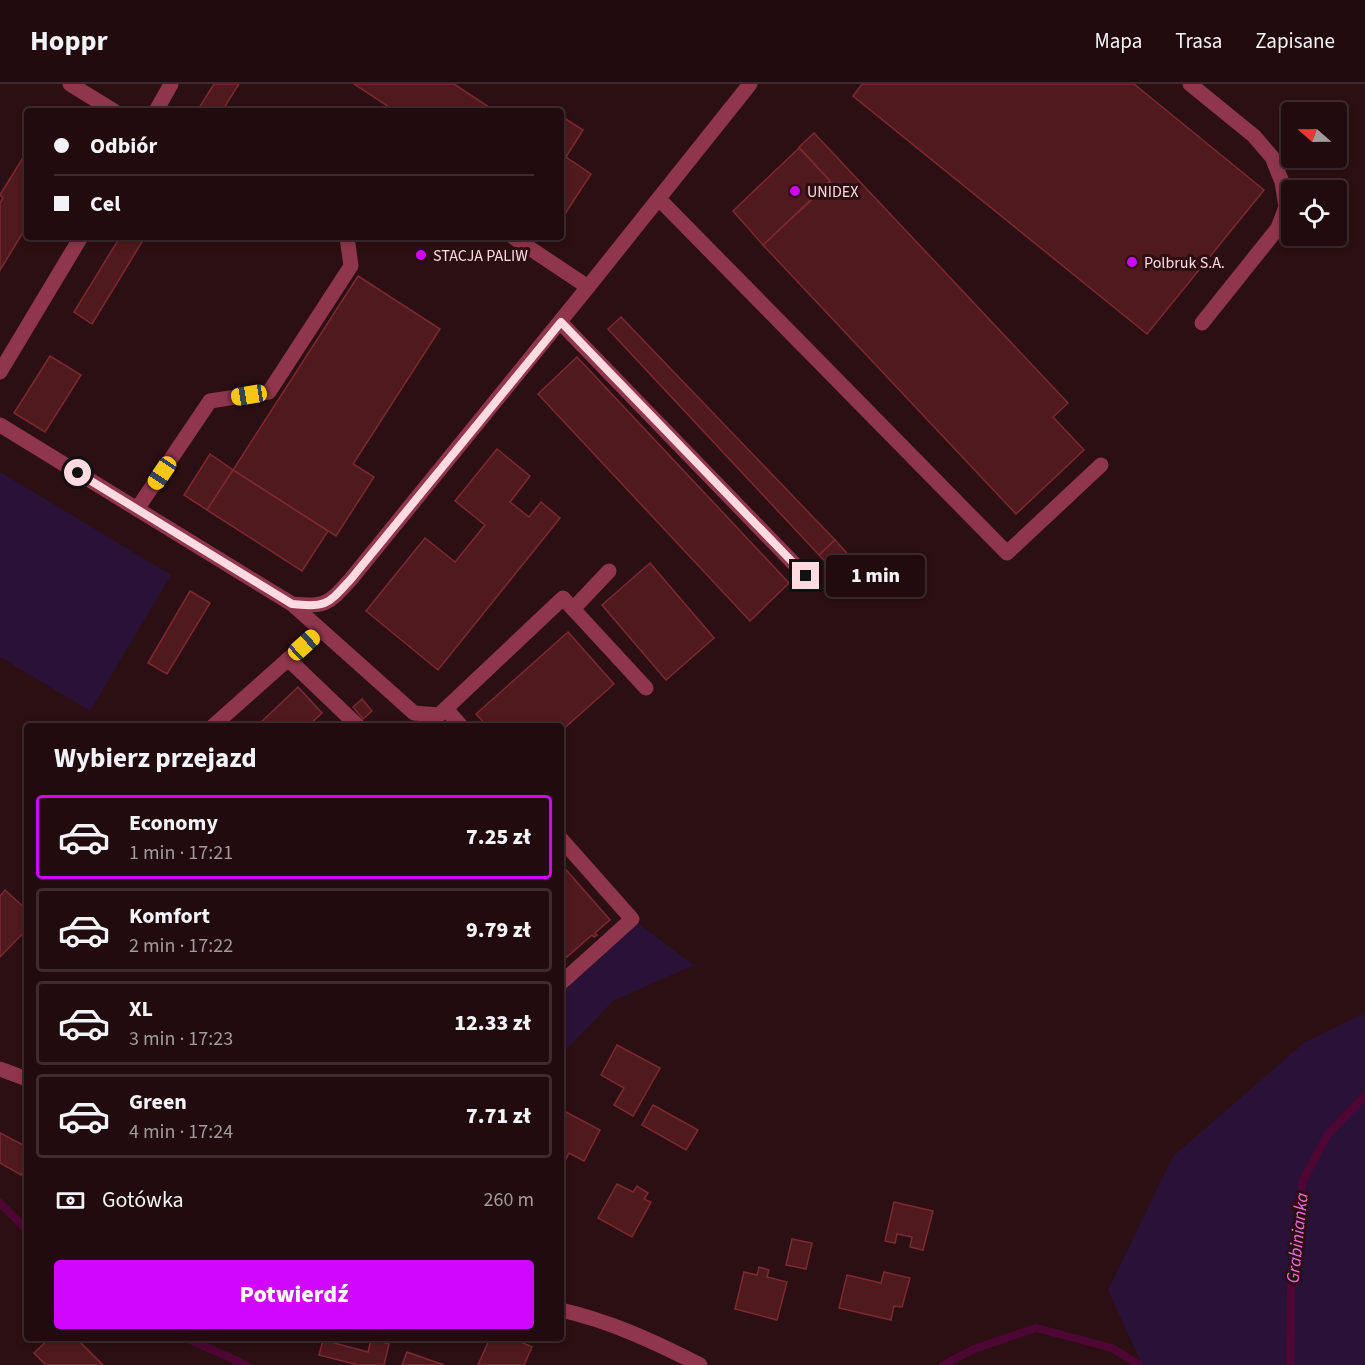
<!DOCTYPE html>
<html lang="pl">
<meta charset="utf-8">
<style>
body{margin:0;font-family:"Source Sans 3",sans-serif;background:#291417;color:#f1f3f6;height:100vh;display:flex;flex-direction:column;font-size:22px;white-space:nowrap}
*{box-sizing:border-box;margin:0}
p{font-size:20px;color:#a29b9e}
.icon{flex:none;width:33px;height:33px;fill:none;stroke:currentColor;stroke-width:2;stroke-linecap:round;stroke-linejoin:round}
.map{position:relative;flex:1;overflow:hidden}
.side{position:absolute;left:24px;top:639px;width:540px;height:618px;display:flex;flex-direction:column;background:#210b0e;border-radius:6px;box-shadow:0 3px 9px #0003,0 0 0 2px #3e2b2e}
.side>*{flex:none}
.banner{position:absolute;left:24px;top:24px;width:540px;height:132px;border-radius:6px;box-shadow:0 3px 9px #0003,0 0 0 2px #3e2b2e;display:grid;align-content:center;height:132px;padding:0 30px;background:#210b0e}
.needle{width:39px;rotate:290deg}
.tools{position:absolute;left:1281px;top:18px;display:grid;gap:12px}
.tools a{display:grid;place-items:center;width:66px;height:66px;border-radius:6px;background:#210b0e;box-shadow:0 3px 9px #0003,0 0 0 2px #3e2b2e;font-size:30px}
.end{position:absolute;width:27px;height:27px;margin:-14px;border:8px solid #ffdae0;background:#111;box-shadow:0 0 0 3px #111}
.from{border-radius:50%}
.bubble{position:absolute;height:42px;border-radius:6px;background:#210b0e;box-shadow:0 3px 9px #0003,0 0 0 2px #3e2b2e;font-size:20px;font-weight:800;line-height:42px;text-align:center}
.car{position:absolute;width:18px;height:36px;margin:-18px -9px;border-radius:8px;box-shadow:0 0 4px 2px #0007;background:linear-gradient(#f5c518 24%,#345 0 40%,#f5c518 0 76%,#345 0 86%,#f5c518 0)}
.banner b{display:flex;align-items:center;gap:21px;height:57px;font-size:22px}
.banner b+b{border-top:2px solid #3e2b2e}
.banner i{width:15px;height:15px;background:#f1f3f6}
ul{padding:0;list-style:none}
li{display:flex;align-items:center;gap:18px;height:84px;margin:0 12px 9px;padding:0 18px;border:3px solid #3e2b2e;border-radius:6px}
li div{flex:1}
li b{display:block;font-size:22px}
li em{font-style:normal;font-weight:800}
li.active{border-color:#d006ff}
li>.icon{width:54px;height:54px;stroke-width:1.5}
h2{padding:0 30px;font-size:27px;line-height:72px}
.pay{display:flex;align-items:center;gap:15px;height:66px;padding:0 30px;font-size:22px}
.pay p{margin-inline-start:auto}
.cta{display:flex;gap:12px;margin-top:auto;padding:12px 30px}
.cta a{flex:1;height:69px;border-radius:6px;background:#d006ff;color:#fff;font-size:24px;font-weight:800;line-height:69px;text-align:center}
header{display:flex;align-items:center;gap:36px;box-sizing:border-box;height:84px;padding:0 30px;background:#210b0e;border-bottom:2px solid #3e2b2e}
header strong{font-size:28px}
nav{display:flex;gap:33px;margin-inline-start:auto;font-size:21px}
.map>svg:first-child{display:block}
.grass{fill:#2a1137}
.lines{fill:none;stroke-linecap:round;stroke-linejoin:round}
.stream{stroke:#4e0635;stroke-width:8}
.building{fill:#4f191e;stroke:#7d2931;stroke-width:1.5}
.minor{stroke:#8f364c;stroke-width:15}
.route{stroke:#ffdae0;stroke-width:8}
.poi-dot{fill:#d006ff;stroke:#2c0f12;stroke-width:2}
.labels{text-anchor:middle;stroke-width:6;stroke-linejoin:round;paint-order:stroke}
.poi-label{font-size:16px;fill:#ffdae0;stroke:#2c0f12;text-anchor:start}
.water-label{font-size:18px;font-style:italic;fill:#ff68e5;stroke:#2c0f12}
</style>
<header>
<strong>Hoppr</strong>
<nav><a>Mapa</a><a>Trasa</a><a>Zapisane</a></nav>
</header>
<div class="map">
<svg width="1365" height="1281" viewBox="0 0 1365 1281">
<rect width="100%" height="100%" fill="#2c0f12"/>
<g class="grass">
<path d="M0,388L171,491L90,627L0,573Z"/>
<path d="M632,835L694,881L613,917L561,971V898Z"/>
<path d="M1365,929V1281H1142L1108,1206L1173,1072L1305,958Z"/>
</g>
<g class="lines">
<g class="stream">
<path d="M0,1119L27,1146"/>
<path d="M186,1254L246,1281"/>
<path d="M943,1281L974,1265L1036,1244L1112,1264L1139,1281"/>
<path d="M1290,1281L1291,1196L1303,1096L1328,1050L1365,1012"/>
</g>
</g>
<g class="building">
<path d="M214,0H239L222,27H197Z"/>
<path d="M354,0H454L495,27H395Z"/>
<path d="M862,0H1134L1264,106L1147,250L853,12Z"/>
<path d="M561,32L583,46L566,73L591,90L561,136Z"/>
<path d="M814,49L1068,319L1053,333L1084,366L1016,430L763,161L831,98L799,63Z"/>
<path d="M799,64L830,97L763,161L733,127Z"/>
<path d="M27,67V142L0,186V119L3,114L0,111Z"/>
<path d="M120,153H145L92,240L74,228Z"/>
<path d="M358,192L440,245L353,380L374,393L336,452L233,386Z"/>
<path d="M621,233L835,456L819,471L608,245Z"/>
<path d="M50,272L81,291L45,348L14,329Z"/>
<path d="M577,273L789,499L750,537L538,310Z"/>
<path d="M497,365L530,392L510,418L529,433L541,418L560,434L438,586L366,527L425,454L455,478L485,441L455,417Z"/>
<path d="M210,370L233,386L207,426L184,411Z"/>
<path d="M233,386L328,447L302,487L207,426Z"/>
<path d="M835,456L853,476L838,491L819,471Z"/>
<path d="M650,479L714,554L666,596L602,521Z"/>
<path d="M190,507L210,519L167,590L148,579Z"/>
<path d="M568,548L614,600L561,647V642H487L476,630Z"/>
<path d="M298,603L322,629L308,642H257Z"/>
<path d="M362,615L372,627L363,635L353,623Z"/>
<path d="M561,780L610,836L595,849L597,851L594,853L592,851L561,878Z"/>
<path d="M5,806L27,826V845L0,873V812Z"/>
<path d="M617,961L660,984L633,1032L614,1021L624,1004L601,991Z"/>
<path d="M653,1021L698,1046L686,1066L642,1041Z"/>
<path d="M566,1028L600,1046L584,1077L569,1069L565,1077L561,1074V1038Z"/>
<path d="M0,1049L27,1063V1079L21,1091L0,1079Z"/>
<path d="M617,1100L633,1108L637,1102L648,1109L644,1115L651,1118L632,1153L598,1134Z"/>
<path d="M894,1118L933,1127L923,1166L910,1163L912,1153L897,1150L895,1159L885,1157Z"/>
<path d="M792,1155L812,1159L806,1185L786,1181Z"/>
<path d="M759,1183L769,1186L767,1193L787,1198L777,1236L735,1225L744,1188L757,1191Z"/>
<path d="M884,1188L910,1194L902,1223L894,1222L891,1236L839,1224L847,1191L881,1199Z"/>
<path d="M50,1254H76L103,1281H46L34,1269Z"/>
<path d="M490,1254H512L532,1263L524,1281H478Z"/>
<path d="M371,1255L389,1260L384,1281H358L319,1271L323,1256L368,1268Z"/>
<path d="M407,1268L444,1281H402Z"/>
</g>
<g class="lines">
<g class="minor">
<path d="M70,0L114,27"/>
<path d="M1190,0L1254,52L1272,73L1282,98L1286,123L1278,144L1202,239"/>
<path d="M156,27L171,0"/>
<path d="M659,115L1007,469L1101,381"/>
<path d="M513,153L588,203"/>
<path d="M560,238L806,492"/>
<path d="M0,288L81,153"/>
<path d="M0,341L292,520C326,524 329,519 351,495L588,203L750,0"/>
<path d="M137,425L210,317L269,308L351,182L347,153"/>
<path d="M292,520L414,629L439,631L563,514L646,604"/>
<path d="M573,525L609,487"/>
<path d="M288,575L358,642"/>
<path d="M446,625L461,642"/>
<path d="M213,642L321,546"/>
<path d="M561,755L632,835L561,899"/>
<path d="M0,985L27,995"/>
<path d="M561,1226C610,1237 655,1258 700,1281"/>
</g>
</g>
<g class="lines">
<path class="route" d="M78,389L292,520C327,524 328,520 351,495L561,238L806,492"/>
</g>
<g class="poi-dot">
<circle cx="795" cy="107" r="6"/>
<circle cx="421" cy="171" r="6"/>
<circle cx="1132" cy="178" r="6"/>
</g>
<g class="labels">
<g class="poi-label">
<text x="807" y="113">UNIDEX</text>
<text x="433" y="177">STACJA PALIW</text>
<text x="1144" y="184">Polbruk S.A.</text>
</g>
<g class="water-label">
<text transform="translate(1297 1154) rotate(-84)" y="6">Grabinianka</text>
</g>
</g>
</svg>
<div class="tools">
<a><svg class="needle" viewBox="-14 -14 28 28"><path d="M0-13l5 13h-10z" fill="#e53935"/><path d="M0 13l5-13h-10z" fill="#a29b9e"/></svg></a>
<a><svg class="icon" aria-label="locate" viewBox="0 0 24 24"><circle cx="12" cy="12" r="6"/><path d="M12 2v4M12 18v4M2 12h4M18 12h4"/></svg></a>
</div>
<i class="end from" style="left:78px;top:389px"></i>
<i class="end" style="left:806px;top:492px"></i>
<div class="bubble" style="left:826px;top:471px;width:99px">1 min</div>
<i class="car" style="left:249px;top:311px;rotate:261deg"></i>
<i class="car" style="left:162px;top:389px;rotate:214deg"></i>
<i class="car" style="left:304px;top:561px;rotate:48deg"></i>
<div class="banner">
<b><i class="from"></i>Odbiór</b>
<b><i></i>Cel</b>
</div>
<section class="side">
<h2>Wybierz przejazd</h2>
<ul>
<li class="active"><svg class="icon" aria-label="car" viewBox="0 0 24 24"><path d="M5 17H2v-5l4-1 3-4h7l3 4 3 1v5h-3M9 17h6M6 11h13"/><circle cx="7" cy="17" r="2"/><circle cx="17" cy="17" r="2"/></svg><div><b>Economy</b><p>1 min · 17:21</p></div><em>7.25 zł</em></li>
<li><svg class="icon" aria-label="car" viewBox="0 0 24 24"><path d="M5 17H2v-5l4-1 3-4h7l3 4 3 1v5h-3M9 17h6M6 11h13"/><circle cx="7" cy="17" r="2"/><circle cx="17" cy="17" r="2"/></svg><div><b>Komfort</b><p>2 min · 17:22</p></div><em>9.79 zł</em></li>
<li><svg class="icon" aria-label="car" viewBox="0 0 24 24"><path d="M5 17H2v-5l4-1 3-4h7l3 4 3 1v5h-3M9 17h6M6 11h13"/><circle cx="7" cy="17" r="2"/><circle cx="17" cy="17" r="2"/></svg><div><b>XL</b><p>3 min · 17:23</p></div><em>12.33 zł</em></li>
<li><svg class="icon" aria-label="car" viewBox="0 0 24 24"><path d="M5 17H2v-5l4-1 3-4h7l3 4 3 1v5h-3M9 17h6M6 11h13"/><circle cx="7" cy="17" r="2"/><circle cx="17" cy="17" r="2"/></svg><div><b>Green</b><p>4 min · 17:24</p></div><em>7.71 zł</em></li>
</ul>
<div class="pay"><svg class="icon" aria-label="cash" viewBox="0 0 24 24"><path d="M3 7h18v10H3z"/><circle cx="12" cy="12" r="2"/></svg>Gotówka<p>260 m</p></div>
<div class="cta"><a>Potwierdź</a></div>
</section>
</div>
